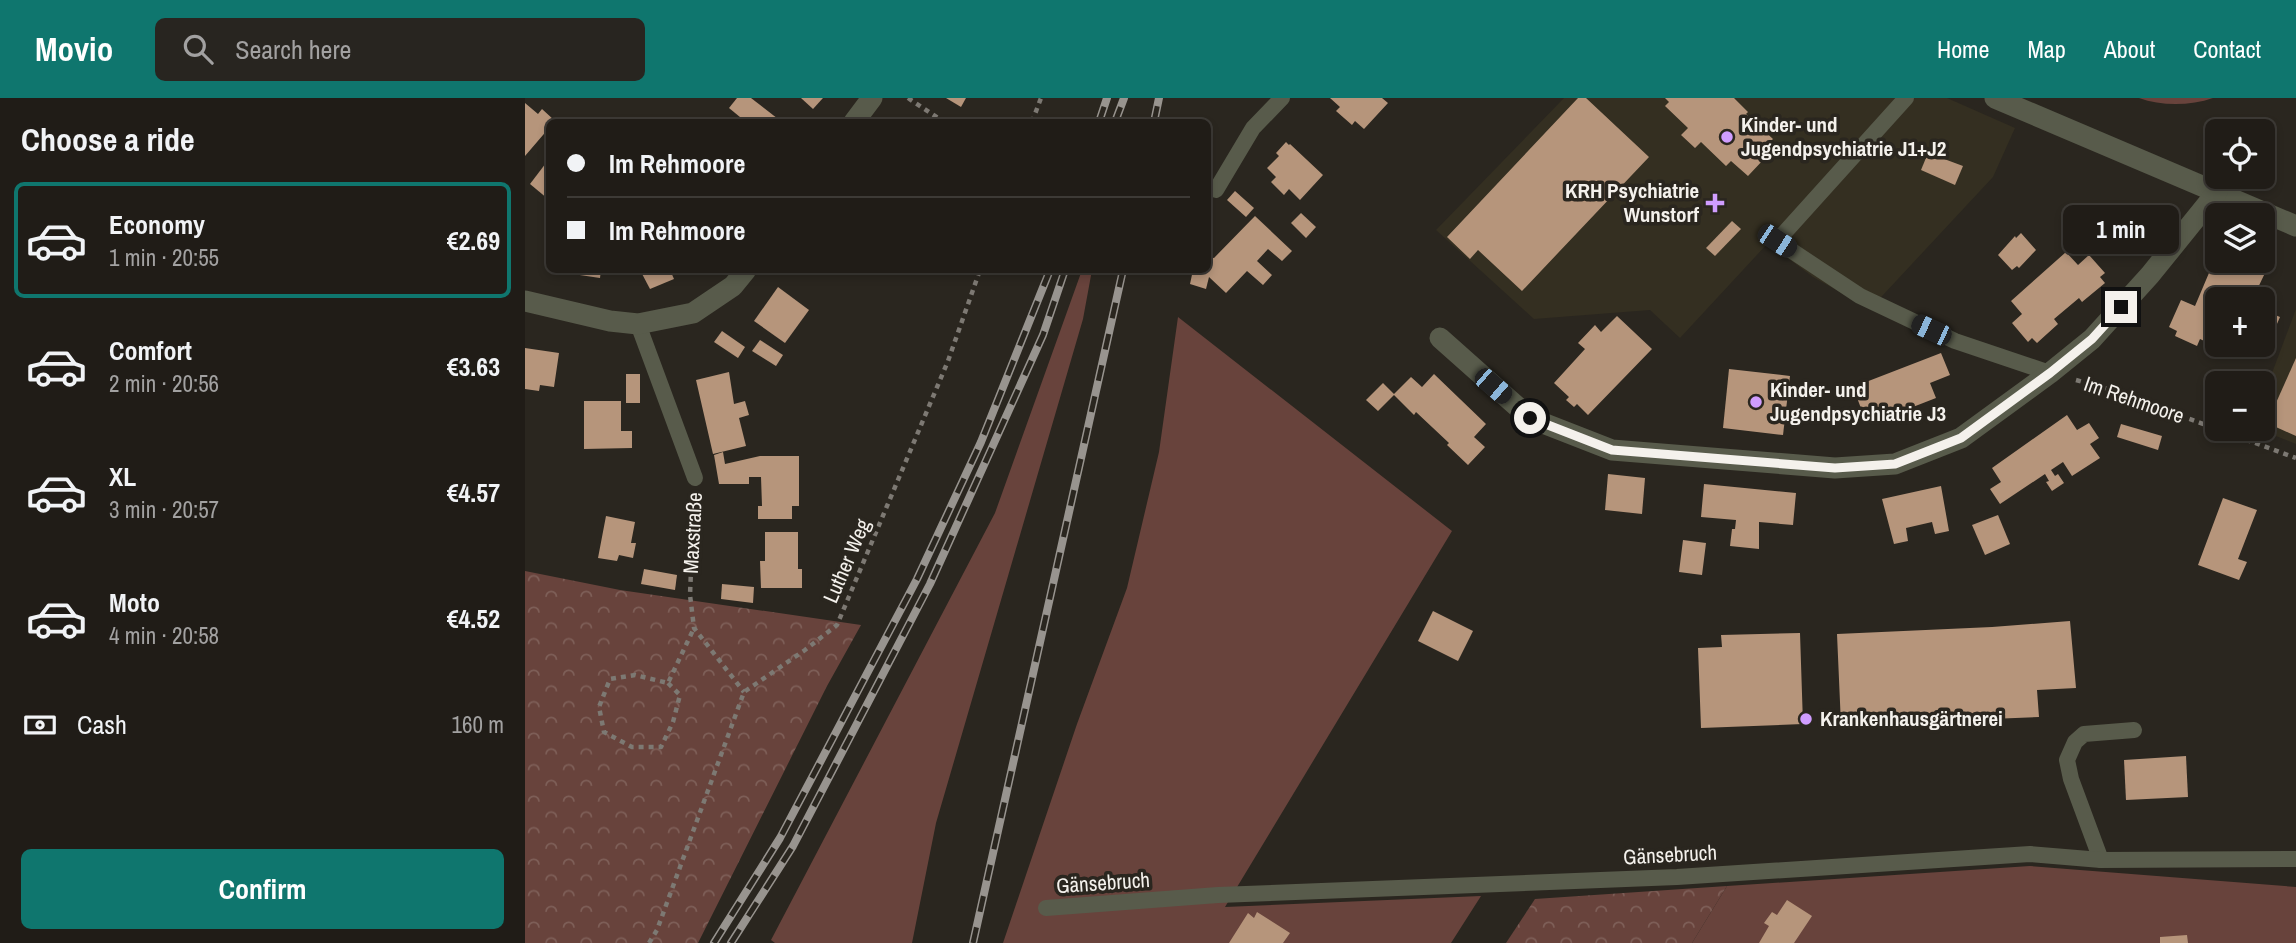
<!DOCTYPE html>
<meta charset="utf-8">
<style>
body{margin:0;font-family:"Archivo Narrow",sans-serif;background:#282520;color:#f1f3f6;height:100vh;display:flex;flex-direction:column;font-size:26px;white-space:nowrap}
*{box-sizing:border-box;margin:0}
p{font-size:23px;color:#a2a1a1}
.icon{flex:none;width:38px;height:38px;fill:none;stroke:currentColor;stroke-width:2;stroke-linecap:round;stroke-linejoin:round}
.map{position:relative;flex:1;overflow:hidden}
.side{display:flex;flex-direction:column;background:#201c17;width:525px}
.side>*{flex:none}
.hud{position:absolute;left:21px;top:21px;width:665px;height:154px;border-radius:10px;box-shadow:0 4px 10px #0003,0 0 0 2px #3d3a36;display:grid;align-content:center;height:154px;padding:0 21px;background:#201c17}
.buttons{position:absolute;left:1680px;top:21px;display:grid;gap:14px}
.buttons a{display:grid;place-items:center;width:70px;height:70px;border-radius:10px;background:#201c17;box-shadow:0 4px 10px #0003,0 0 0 2px #3d3a36;font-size:35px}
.end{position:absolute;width:32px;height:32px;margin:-16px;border:9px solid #f4f1ec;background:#111;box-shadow:0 0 0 4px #111}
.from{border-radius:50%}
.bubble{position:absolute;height:49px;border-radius:10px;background:#201c17;box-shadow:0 4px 10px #0003,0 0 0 2px #3d3a36;font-size:23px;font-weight:700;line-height:49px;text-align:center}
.car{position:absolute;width:21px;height:42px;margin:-21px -10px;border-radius:9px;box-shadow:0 0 5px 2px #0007;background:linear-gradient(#222 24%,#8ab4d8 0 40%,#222 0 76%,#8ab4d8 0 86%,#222 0)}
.hud b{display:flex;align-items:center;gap:24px;height:66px;font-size:26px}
.hud b+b{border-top:2px solid #3d3a36}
.hud i{width:18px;height:18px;background:#f1f3f6}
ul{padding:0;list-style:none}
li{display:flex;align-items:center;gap:21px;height:116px;margin:0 14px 10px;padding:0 7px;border:4px solid transparent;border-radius:10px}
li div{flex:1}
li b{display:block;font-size:26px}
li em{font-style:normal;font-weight:700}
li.selected{border-color:#0f766e}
li>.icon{width:63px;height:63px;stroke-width:1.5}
h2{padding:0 21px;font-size:32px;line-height:84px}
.pay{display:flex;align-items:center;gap:18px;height:77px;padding:0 21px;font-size:26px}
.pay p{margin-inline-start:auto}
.primary-button{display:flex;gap:14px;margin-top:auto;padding:14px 21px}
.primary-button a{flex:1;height:80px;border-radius:10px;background:#0f766e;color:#fff;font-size:28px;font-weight:700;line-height:80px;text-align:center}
header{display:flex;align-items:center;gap:42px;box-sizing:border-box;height:98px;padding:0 35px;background:#0f766e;color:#fff}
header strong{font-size:33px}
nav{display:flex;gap:38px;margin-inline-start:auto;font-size:24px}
.search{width:490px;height:63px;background:#282520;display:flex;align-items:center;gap:18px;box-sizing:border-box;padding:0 24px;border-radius:10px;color:#a2a1a1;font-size:26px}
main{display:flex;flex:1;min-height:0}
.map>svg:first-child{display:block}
.built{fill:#342f21}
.green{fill:#68433c}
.forest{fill:url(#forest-crowns)}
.building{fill:#b6957b}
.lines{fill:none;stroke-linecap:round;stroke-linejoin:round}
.path{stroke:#7d7973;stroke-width:4.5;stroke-dasharray:5 5;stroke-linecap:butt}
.lane{stroke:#585b4b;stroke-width:16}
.street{stroke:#585b4b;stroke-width:21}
.rail-casing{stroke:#98948f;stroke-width:8}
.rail{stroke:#2a261f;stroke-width:5;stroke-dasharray:16;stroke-linecap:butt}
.route{stroke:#f4f1ec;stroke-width:9}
.poi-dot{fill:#d09dff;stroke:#2a261f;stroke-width:2.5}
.labels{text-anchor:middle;stroke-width:7;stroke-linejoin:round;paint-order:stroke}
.poi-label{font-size:21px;font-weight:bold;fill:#f4f1ec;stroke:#2a261f;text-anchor:start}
.street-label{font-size:21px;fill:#f4f1ec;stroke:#2a261f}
</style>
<header>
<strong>Movio</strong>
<div class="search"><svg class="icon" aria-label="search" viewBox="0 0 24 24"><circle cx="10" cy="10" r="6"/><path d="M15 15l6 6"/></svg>Search here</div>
<nav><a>Home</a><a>Map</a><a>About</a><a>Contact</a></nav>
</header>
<main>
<section class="side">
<h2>Choose a ride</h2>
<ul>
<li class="selected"><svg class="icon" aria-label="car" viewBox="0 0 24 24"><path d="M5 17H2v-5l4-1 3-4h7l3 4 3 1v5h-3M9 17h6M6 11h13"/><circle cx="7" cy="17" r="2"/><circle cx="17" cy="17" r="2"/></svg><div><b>Economy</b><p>1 min · 20:55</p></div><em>€2.69</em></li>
<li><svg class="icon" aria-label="car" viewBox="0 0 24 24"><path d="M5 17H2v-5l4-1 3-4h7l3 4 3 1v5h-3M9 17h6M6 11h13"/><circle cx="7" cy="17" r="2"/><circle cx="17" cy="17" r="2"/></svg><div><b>Comfort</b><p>2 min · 20:56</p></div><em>€3.63</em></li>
<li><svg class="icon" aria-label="car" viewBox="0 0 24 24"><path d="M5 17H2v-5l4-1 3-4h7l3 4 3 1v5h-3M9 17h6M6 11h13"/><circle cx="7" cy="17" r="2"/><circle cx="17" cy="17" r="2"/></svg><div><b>XL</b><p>3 min · 20:57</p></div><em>€4.57</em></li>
<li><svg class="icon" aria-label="car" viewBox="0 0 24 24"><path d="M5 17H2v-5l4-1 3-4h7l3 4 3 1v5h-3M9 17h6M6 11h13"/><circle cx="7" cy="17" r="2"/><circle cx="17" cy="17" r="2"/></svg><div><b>Moto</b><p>4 min · 20:58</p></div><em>€4.52</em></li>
</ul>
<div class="pay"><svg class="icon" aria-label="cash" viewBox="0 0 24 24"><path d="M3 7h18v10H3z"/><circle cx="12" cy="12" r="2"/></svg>Cash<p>160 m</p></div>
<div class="primary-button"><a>Confirm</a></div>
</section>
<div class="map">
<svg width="1771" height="845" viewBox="0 0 1771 845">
<defs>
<pattern id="forest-crowns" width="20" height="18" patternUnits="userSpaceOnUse" patternTransform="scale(1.75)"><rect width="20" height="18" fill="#68433c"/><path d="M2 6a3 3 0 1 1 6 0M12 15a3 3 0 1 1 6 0" fill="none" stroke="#7e5f58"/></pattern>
</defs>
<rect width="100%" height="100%" fill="#2a261f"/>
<g class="built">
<path d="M1039,0H1422L1490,30L1468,79L1345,211L1288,179L1243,145L1155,240L1125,212L1009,221L911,132Z"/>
<path d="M1771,211V346L1733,331H1738V299Z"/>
</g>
<g class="green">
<path d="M1614,0H1688C1665,8 1636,8 1614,0Z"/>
<path d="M557,172H567L558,221L411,725L387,845H250L246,842L470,415Z"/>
<path d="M653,219L927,433L700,809L956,798L926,845H478L552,626L602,490L634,354Z"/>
<path d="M1505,768L1771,789V845H1167L1202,788Z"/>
</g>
<g class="forest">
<path d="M0,473L95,492L336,527L302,588L173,845H0Z"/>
<path d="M1202,788L1167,845H981L1010,801Z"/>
</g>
<g class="building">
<path d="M212,0H226L257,24H221L204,10Z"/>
<path d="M276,0H298L288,11Z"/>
<path d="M421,0H441L436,9Z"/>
<path d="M805,0H857L863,5L839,31L830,23L827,27L811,13L815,9Z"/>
<path d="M1053,0H1061L1124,59L997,193L953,152L945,161L922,139Z"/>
<path d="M1140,0H1209L1223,14L1221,16L1248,41L1234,55L1239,61L1223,78L1206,63L1201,68L1176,44L1170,50L1156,37L1163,30L1140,8L1144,4Z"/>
<path d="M0,5L13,16L17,11L29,22L24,24V30L0,58Z"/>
<path d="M761,44L764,47L765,46L798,77L775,102L764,91L759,97L746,84L751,79L742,70L754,58L751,55Z"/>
<path d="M1403,55L1438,68L1430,87L1396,72Z"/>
<path d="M21,65L24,67L23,101L5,86Z"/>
<path d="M710,93L729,110L721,119L702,102Z"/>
<path d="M776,115L791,129L781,140L766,125Z"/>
<path d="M730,118L767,153L757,163L743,151L732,163L747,177L738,187L722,173L701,195L684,179L681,191L665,186L668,172H682V159L689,160Z"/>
<path d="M1207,123L1216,131L1190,158L1181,150Z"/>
<path d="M1496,135L1511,152L1494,170L1492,168L1487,172L1473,157L1490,138L1491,140Z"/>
<path d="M1541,154L1553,167L1564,157L1580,175L1575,179L1580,185L1557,204L1554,200L1529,221L1533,226L1512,245L1507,240L1503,244L1487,225L1497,216L1486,203Z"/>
<path d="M1692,156V163H1712L1740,175L1729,198L1714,192L1710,201H1692V243L1690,248L1675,241L1672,248L1650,238L1652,233L1644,229L1656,202L1670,208Z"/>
<path d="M36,172H76L75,180L48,176Z"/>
<path d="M115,172H145L149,181L125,191Z"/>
<path d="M253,189L284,212L260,245L229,223Z"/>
<path d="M1738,212L1755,219L1739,256L1717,247H1738Z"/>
<path d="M1092,218L1127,251L1063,317L1052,306L1049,309L1041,302L1044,299L1029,285L1060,251L1053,245L1070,227L1076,234Z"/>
<path d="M197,233L220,249L213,260L189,244Z"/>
<path d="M235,242L258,257L251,268L227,253Z"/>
<path d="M0,250L34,255L29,289L15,287L14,293L0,291Z"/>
<path d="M1416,255L1425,277L1405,285L1411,300L1357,321L1351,307L1337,313L1328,289Z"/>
<path d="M1771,260V338L1742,325Z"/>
<path d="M1204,271L1265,278L1258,337L1198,330Z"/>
<path d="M204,274L209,306L220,303L224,317L214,320L221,348L188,356L171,282Z"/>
<rect x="101" y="276" width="14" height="29"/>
<path d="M909,276L961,326L949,339L960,349L943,367L922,347L924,345L891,314L889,317L869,297L853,313L841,302L858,285L869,296L886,279L897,289Z"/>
<path d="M59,303H96V333H107V350L59,351Z"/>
<path d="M1542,317L1552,332L1564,325L1574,340L1565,346L1575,360L1547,378L1538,364L1526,372L1530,378L1533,376L1539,385L1527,393L1521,384L1524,383L1520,376L1475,406L1465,391L1476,384L1467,370Z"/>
<path d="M1596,326L1637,338L1633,352L1592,339Z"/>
<path d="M198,354L200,366L235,358H274V408H267V421H233V408H237L236,379H224V386H194L189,357Z"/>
<path d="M1083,376L1120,380L1117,416L1080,412Z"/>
<path d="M1179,386L1271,395L1268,427L1234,424V451L1205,448L1207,431H1210L1211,422L1176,419Z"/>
<path d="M1416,388L1424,433L1410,436L1407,424L1381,430L1383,443L1369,446L1357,401Z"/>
<path d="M1698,400L1732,412L1713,461L1722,464L1714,482L1673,467Z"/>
<path d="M1473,417L1485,446L1460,457L1447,427Z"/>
<path d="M81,418L110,424L106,445H111L108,460L94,457L92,463L73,460Z"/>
<path d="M240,434H273V471H277V490H236L235,463H240Z"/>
<path d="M1158,442L1181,445L1177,477L1154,474Z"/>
<path d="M119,471L152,477L150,492L116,486Z"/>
<path d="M197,486L229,489L228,505L196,501Z"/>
<path d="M908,513L948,533L933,563L893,543Z"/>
<path d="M1545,523L1551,590L1512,592L1514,619L1316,627L1312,536L1467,529Z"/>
<path d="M1275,535L1278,626L1176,630L1173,550L1197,549L1196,537Z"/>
<path d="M1661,658L1663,699L1601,702L1599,662Z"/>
<path d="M1262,802L1287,818L1269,845H1234L1244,828L1239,825L1247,814L1252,817Z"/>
<path d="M732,814L765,835L758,845H704L723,815L729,820Z"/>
<path d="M1662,837L1663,845H1635V839Z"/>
</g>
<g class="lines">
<g class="path">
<path d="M383,0L419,24"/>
<path d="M507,24L516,0"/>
<path d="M1551,282L1583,291L1771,360"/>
<path d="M169,399L165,497L169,530L219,594"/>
<path d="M143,585L155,597L148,624L136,649H107L79,634L74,609L85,581L110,577L143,585L169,530"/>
<path d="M124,845L132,832L219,594L280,552L312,527L423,263L455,172"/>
</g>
<g class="lane">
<path d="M1381,0L1252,143L1335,198L1430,243L1525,275"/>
<path d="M691,92L728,30L757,0"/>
<path d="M113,226L170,380"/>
<path d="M1576,762L1546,681L1542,662L1550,644L1559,636L1609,632"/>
<path d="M521,810L693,797L1152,779L1505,756L1576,762L1771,761"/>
</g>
<g class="street">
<path d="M1470,0L1771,128"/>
<path d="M329,24L347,0"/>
<path d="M0,203L85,223L113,226L168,215L208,188L221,172"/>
<path d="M915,240L1005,320L1087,352L1310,370L1370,366L1436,340L1525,275L1567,241L1625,177L1692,94"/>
</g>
<g class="rail-casing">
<g id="rail">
<path d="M574,24L582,0"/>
<path d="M590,24L599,0"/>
<path d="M629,24L634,0"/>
<path d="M189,845L255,740L392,481L456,344L525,172"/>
<path d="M206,845L268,748L405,486L518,237L540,172"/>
<path d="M448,845L598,172"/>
</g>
</g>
<use href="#rail" class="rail"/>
</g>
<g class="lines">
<path class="route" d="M1005,320L1087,352L1310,370L1370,366L1436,340L1525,275L1567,241L1596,209"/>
</g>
<g class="poi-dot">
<circle cx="1202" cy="39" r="7"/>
<path d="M1186.5 94.5h7v7h7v7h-7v7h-7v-7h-7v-7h7z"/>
<circle cx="1231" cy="304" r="7"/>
<circle cx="1281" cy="621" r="7"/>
</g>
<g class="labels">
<g class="poi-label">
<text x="1216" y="34">Kinder- und<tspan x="1216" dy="24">Jugendpsychiatrie J1+J2</tspan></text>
<text x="1174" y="100" text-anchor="end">KRH Psychiatrie<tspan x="1174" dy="24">Wunstorf</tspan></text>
<text x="1245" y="299">Kinder- und<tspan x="1245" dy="24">Jugendpsychiatrie J3</tspan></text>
<text x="1295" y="628">Krankenhausgärtnerei</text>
</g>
<g class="street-label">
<text transform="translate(1609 302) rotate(19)" y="7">Im Rehmoore</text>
<text transform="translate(168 435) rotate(-87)" y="7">Maxstraße</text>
<text transform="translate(322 463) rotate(-67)" y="7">Luther Weg</text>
<text transform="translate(1145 757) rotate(-3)" y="7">Gänsebruch</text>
<text transform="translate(578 785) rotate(-4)" y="7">Gänsebruch</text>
</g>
</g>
</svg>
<div class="buttons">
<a><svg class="icon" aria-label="locate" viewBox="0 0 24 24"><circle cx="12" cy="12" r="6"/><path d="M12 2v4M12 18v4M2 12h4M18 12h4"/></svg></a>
<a><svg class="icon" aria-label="layers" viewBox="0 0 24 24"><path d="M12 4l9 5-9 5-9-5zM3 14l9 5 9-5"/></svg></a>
<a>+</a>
<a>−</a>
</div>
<i class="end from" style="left:1005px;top:320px"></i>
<i class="end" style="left:1596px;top:209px"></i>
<div class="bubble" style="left:1538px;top:107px;width:116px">1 min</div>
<i class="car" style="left:1252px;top:143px;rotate:123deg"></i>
<i class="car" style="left:1406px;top:232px;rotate:295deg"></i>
<i class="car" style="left:968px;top:288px;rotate:131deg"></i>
<div class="hud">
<b><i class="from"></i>Im Rehmoore</b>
<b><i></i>Im Rehmoore</b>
</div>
</div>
</main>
